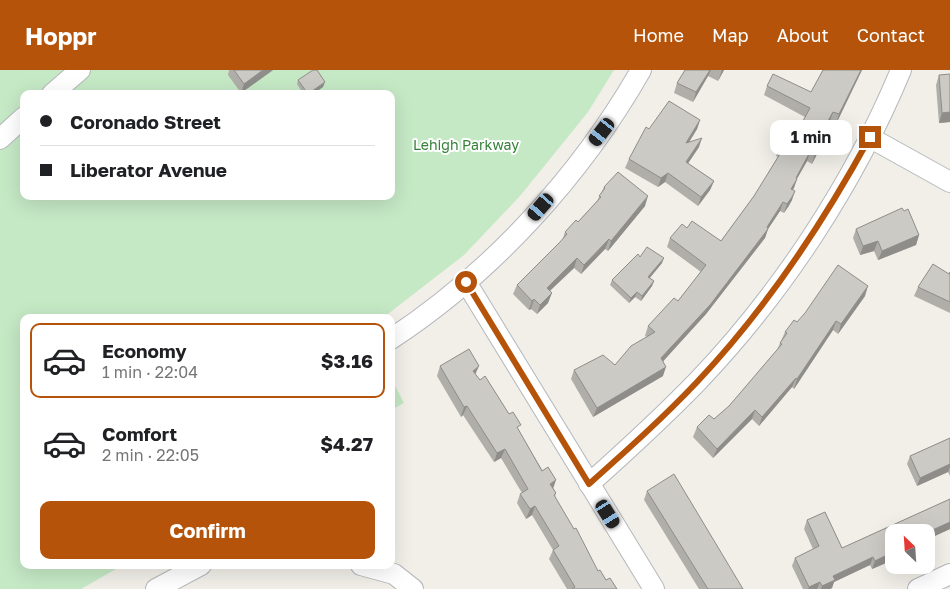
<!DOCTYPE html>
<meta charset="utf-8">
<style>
body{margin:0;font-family:"Golos Text",sans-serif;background:#f6f6f6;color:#202124;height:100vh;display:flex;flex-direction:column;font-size:19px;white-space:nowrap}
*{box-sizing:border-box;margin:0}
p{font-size:16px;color:#757577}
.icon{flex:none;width:28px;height:28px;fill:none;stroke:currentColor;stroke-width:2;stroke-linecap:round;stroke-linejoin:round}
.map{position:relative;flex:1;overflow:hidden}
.details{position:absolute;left:20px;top:244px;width:375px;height:255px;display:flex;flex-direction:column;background:#fff;border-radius:10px;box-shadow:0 5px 20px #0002}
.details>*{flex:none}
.guide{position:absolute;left:20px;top:20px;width:375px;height:110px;border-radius:10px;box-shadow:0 5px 20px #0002;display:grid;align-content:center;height:110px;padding:0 20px;background:#fff}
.needle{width:32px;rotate:335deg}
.fabs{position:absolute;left:885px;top:454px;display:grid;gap:10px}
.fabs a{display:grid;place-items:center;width:50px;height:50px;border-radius:10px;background:#fff;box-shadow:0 5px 20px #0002;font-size:25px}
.end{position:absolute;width:22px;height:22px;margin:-11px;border:6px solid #b45309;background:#fff;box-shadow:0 0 0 2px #fff}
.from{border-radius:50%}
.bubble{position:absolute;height:35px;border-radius:10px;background:#fff;box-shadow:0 5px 20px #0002;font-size:16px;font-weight:700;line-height:35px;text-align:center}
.car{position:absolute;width:15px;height:30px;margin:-15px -8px;border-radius:6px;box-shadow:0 0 4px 1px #0007;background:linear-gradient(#222 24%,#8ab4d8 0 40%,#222 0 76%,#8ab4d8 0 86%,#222 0)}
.guide b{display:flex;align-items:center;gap:18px;height:48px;font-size:19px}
.guide b+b{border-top:1px solid #e0e0e0}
.guide i{width:12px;height:12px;background:#202124}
ul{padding:9px 0 0;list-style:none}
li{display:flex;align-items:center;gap:15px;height:75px;margin:0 10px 8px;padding:0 10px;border:2px solid transparent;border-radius:10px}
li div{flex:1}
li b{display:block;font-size:19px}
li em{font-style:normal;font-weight:700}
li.active{border-color:#b45309}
li>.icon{width:45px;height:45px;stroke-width:1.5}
.primary-button{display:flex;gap:10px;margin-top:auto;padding:10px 20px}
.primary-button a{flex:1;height:58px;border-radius:10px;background:#b45309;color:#fff;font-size:20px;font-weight:700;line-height:58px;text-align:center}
header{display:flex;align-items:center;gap:30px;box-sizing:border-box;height:70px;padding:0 25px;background:#b45309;color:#fff}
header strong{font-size:24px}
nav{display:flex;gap:28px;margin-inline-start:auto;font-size:18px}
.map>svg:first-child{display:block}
.green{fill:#c5e8c5;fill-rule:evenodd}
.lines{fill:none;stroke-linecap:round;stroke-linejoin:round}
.minor-casing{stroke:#b5b8bc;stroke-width:22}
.minor{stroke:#fff;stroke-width:20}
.wall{fill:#afaea9}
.shaded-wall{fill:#8f8d8a}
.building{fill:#cccac5;stroke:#8f8d8a}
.route{stroke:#b45309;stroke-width:6}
.labels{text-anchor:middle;stroke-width:4;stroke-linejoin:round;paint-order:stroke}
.park-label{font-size:14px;fill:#348238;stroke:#fff}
</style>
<header>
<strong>Hoppr</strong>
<nav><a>Home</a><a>Map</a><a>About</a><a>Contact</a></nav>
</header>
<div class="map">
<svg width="950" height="519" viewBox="0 0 950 519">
<rect width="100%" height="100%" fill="#f1efe8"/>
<g class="green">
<path d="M0,0H614L588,42L520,126L464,185L384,247L24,248V495H123L81,519H0ZM24,24H391V126H24Z"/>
<path d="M391,308L404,333L391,340Z"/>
</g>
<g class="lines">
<g class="minor-casing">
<g id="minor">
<path d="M52,24L80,0"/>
<path d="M869,67L950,112"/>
<path d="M0,69L24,47"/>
<path d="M466,212L654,519"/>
<path d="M391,269C493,202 581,105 641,0"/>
<path d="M589,414C626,381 662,348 697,312C782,223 854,113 901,0"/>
<path d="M361,495L394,504L413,519"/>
<path d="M156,519L201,495"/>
<path d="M918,519L950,504"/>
</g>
</g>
<use href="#minor" class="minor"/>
</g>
<g class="wall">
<path d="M229,0H273L241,23L228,5Z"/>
<path d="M685,0H724L718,11L708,6L693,32L674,23L677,13Z"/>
<path d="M823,0H862L836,54L830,51L820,69L822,71L819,80L812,94L807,91L797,109L793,120L792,130L789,136L784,143L780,141L768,159L765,168L706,244L663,291V306L593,347L571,309L574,300L615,295L647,267L645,266L648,256L678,231L701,202L667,177L670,168L687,158L721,171L754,126L778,87L776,86L779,77L796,64L805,47L764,25L767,16L811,22Z"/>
<path d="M939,5L950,52L939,53L936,15Z"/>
<path d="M298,10L323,17L313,24H303L297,14Z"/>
<path d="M700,50L697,59L689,72L699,77L688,93L714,111L710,120L698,136L665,112L658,117L625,98L629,89L649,59Z"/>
<path d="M604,117L645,136L608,181L605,179L581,204L574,198L550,221L548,233L537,244L531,239L529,240L513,224L517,215L562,171L565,162L578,152L597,131Z"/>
<path d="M856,159L919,165L916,175L878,190L874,181L860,185L853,168Z"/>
<path d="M640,187L662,193L650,208L654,211L652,216L641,231L635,227L629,233L610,215L612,210Z"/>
<path d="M950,202V243L914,226L918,217L949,204Z"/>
<path d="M865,226L838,264L833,260L794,319L792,317L759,356L752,349L713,388L693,367L697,357L714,349L729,336L777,280L785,262L797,252Z"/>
<path d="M440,296L475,304L519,361L556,423L555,427L598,501L606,510L617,519H567L549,489L553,480L532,445L526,449L517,433L520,424L522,423L501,388L494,392L463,345L461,347L437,306Z"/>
<path d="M950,368V406L948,402L917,416L907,394L910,386Z"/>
<path d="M647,421L743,519H699L644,430Z"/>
<path d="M950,429V459L926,470V462H894V485L888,487L886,493L872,499L870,495L834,512L832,518L830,519H803L792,496L795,488L813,479L804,459L807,450L825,442L842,478Z"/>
</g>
<g class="shaded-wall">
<path d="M263,0H273L241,23L244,14Z"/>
<path d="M710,0H711L708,6L693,32L696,22Z"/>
<path d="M722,0H724L718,11Z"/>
<path d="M861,0H862L836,54L839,44Z"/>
<path d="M325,12L323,17L313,24H308Z"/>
<path d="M833,42L830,51L815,78L818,69Z"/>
<path d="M950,42V52L939,53L942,43Z"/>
<path d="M700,50L697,59L683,82L686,73Z"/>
<path d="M702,68L699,77L683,101L686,92Z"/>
<path d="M822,71L819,80L812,94L815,84Z"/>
<path d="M810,82L807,91L792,117L796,108Z"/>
<path d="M668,103L665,112L658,117L661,108Z"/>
<path d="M797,109L794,118L788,128L791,119Z"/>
<path d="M714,111L710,120L698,136L701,127Z"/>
<path d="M795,121L792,130L784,143L787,134Z"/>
<path d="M648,126L645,136L608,181L611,171Z"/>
<path d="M783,132L780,141L768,159L765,168L706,244L658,297L661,288L767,157Z"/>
<path d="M919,165L916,175L878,190L882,181Z"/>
<path d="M609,169L605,179L581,204L584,195Z"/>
<path d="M878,171L874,181L860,185L863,176Z"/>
<path d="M577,188L574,198L543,227L547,218Z"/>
<path d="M664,188L662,193L646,212L648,207Z"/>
<path d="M654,211L652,216L641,231L642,226Z"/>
<path d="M868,216L865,226L838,264L841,254Z"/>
<path d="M637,222L635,227L629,233L631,228Z"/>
<path d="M552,223L548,233L537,244L540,235Z"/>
<path d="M534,229L531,239L529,240L532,231Z"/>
<path d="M836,251L833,260L794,319L797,309Z"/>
<path d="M479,296L475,305L473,301Z"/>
<path d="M666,297L663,306L593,347L597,338Z"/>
<path d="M796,308L792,317L759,356L762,347Z"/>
<path d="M467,336L463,345L461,347L464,337Z"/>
<path d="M755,340L752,349L713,388L717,379Z"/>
<path d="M505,379L501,388L494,392L497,383Z"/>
<path d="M950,394V397L948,402L917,416L920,408Z"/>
<path d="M556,410L553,419L550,414Z"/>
<path d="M535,436L532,445L526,449L530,439Z"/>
<path d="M950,452V459L926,470V463Z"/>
<path d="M894,478V485L888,487L886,493L872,499L875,491L887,481Z"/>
<path d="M873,487L870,495L834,512L832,518L830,519H821L822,516L833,506Z"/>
<path d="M820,512L817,519H808L809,517Z"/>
</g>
<g class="building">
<path d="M234,0H263L244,14Z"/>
<path d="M313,0H317L325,12L308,24L298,10Z"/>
<path d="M685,0H710L696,22L677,13Z"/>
<path d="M823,0H861L839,44L833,42L818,69L822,71L815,84L810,82L796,108L797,109L791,119L795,121L792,127L787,134L783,132L767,157L768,159L710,235L661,288L666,297L597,338L574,300L603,285L615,295L631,276L655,262L648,256L674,228L678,231L706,195L670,168L682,154L687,158L692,151L721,171L754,126L783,79L779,77L789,60L796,64L810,38L767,16L773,4L811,22Z"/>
<path d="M950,4V42L942,43L939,5Z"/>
<path d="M669,31L700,50L686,73L702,68L686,92L714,111L701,127L668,103L661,108L629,89L646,57L649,59Z"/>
<path d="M618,102L648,126L611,171L609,169L584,195L577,188L547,218L552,223L540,235L534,229L532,231L517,215L560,172L567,164L565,162L576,150L578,152L601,127L599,126L605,118L604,117Z"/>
<path d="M902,138L904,141L908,139L919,165L882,181L878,171L863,176L856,159Z"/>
<path d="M647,177L664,188L648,207L654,211L642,226L637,222L631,228L612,210L638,184L640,187Z"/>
<path d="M933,194L949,204L950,202V232L918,217Z"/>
<path d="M838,195L868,216L841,254L836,251L797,309L796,308L762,347L755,340L717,379L697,357L709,345L714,349L729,336L782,274L780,273L787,263L785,262L794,250L797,252L805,243Z"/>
<path d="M469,279L479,296L473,301L480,310L485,306L509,344L513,342L521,355L517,357L542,401L548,397L556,410L550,414L556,423L554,425L574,459L576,458L598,501L600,500L606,510L610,508L617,519H572L575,517L553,480L559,476L535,436L530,439L520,424L528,419L505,379L497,383L467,336L464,337L440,296Z"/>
<path d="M950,368V394L920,408L910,386Z"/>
<path d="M674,404L743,519H708L647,421Z"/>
<path d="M950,429V452L926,463L894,462V478L887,481L889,484L875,491L873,487L833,506L835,510L822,516L820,512L809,517L795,488L819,476L807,450L825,442L842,478Z"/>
</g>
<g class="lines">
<path class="route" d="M466,212L589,414C626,381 663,348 697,312C766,239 822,155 870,67"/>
</g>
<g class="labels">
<g class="park-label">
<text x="466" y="80">Lehigh Parkway</text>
</g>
</g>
</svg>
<div class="fabs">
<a><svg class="needle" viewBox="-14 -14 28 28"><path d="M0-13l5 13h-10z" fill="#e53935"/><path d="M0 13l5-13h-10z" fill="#757577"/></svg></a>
</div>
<i class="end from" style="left:466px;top:212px"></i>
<i class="end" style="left:870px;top:67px"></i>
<div class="bubble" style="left:770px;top:50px;width:82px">1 min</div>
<i class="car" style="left:602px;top:62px;rotate:218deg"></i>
<i class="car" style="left:541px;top:137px;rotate:221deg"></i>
<i class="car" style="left:608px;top:444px;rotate:148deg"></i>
<div class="guide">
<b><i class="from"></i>Coronado Street</b>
<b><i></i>Liberator Avenue</b>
</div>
<section class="details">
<ul>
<li class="active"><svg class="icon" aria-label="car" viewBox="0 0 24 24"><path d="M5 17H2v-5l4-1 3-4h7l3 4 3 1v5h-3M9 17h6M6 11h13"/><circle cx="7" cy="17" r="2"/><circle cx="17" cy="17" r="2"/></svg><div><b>Economy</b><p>1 min · 22:04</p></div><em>$3.16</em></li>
<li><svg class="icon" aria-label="car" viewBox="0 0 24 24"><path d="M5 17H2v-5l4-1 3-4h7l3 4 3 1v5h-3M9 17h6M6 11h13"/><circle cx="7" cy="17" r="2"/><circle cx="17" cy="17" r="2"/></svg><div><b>Comfort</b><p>2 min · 22:05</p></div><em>$4.27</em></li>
</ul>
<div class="primary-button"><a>Confirm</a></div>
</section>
</div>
